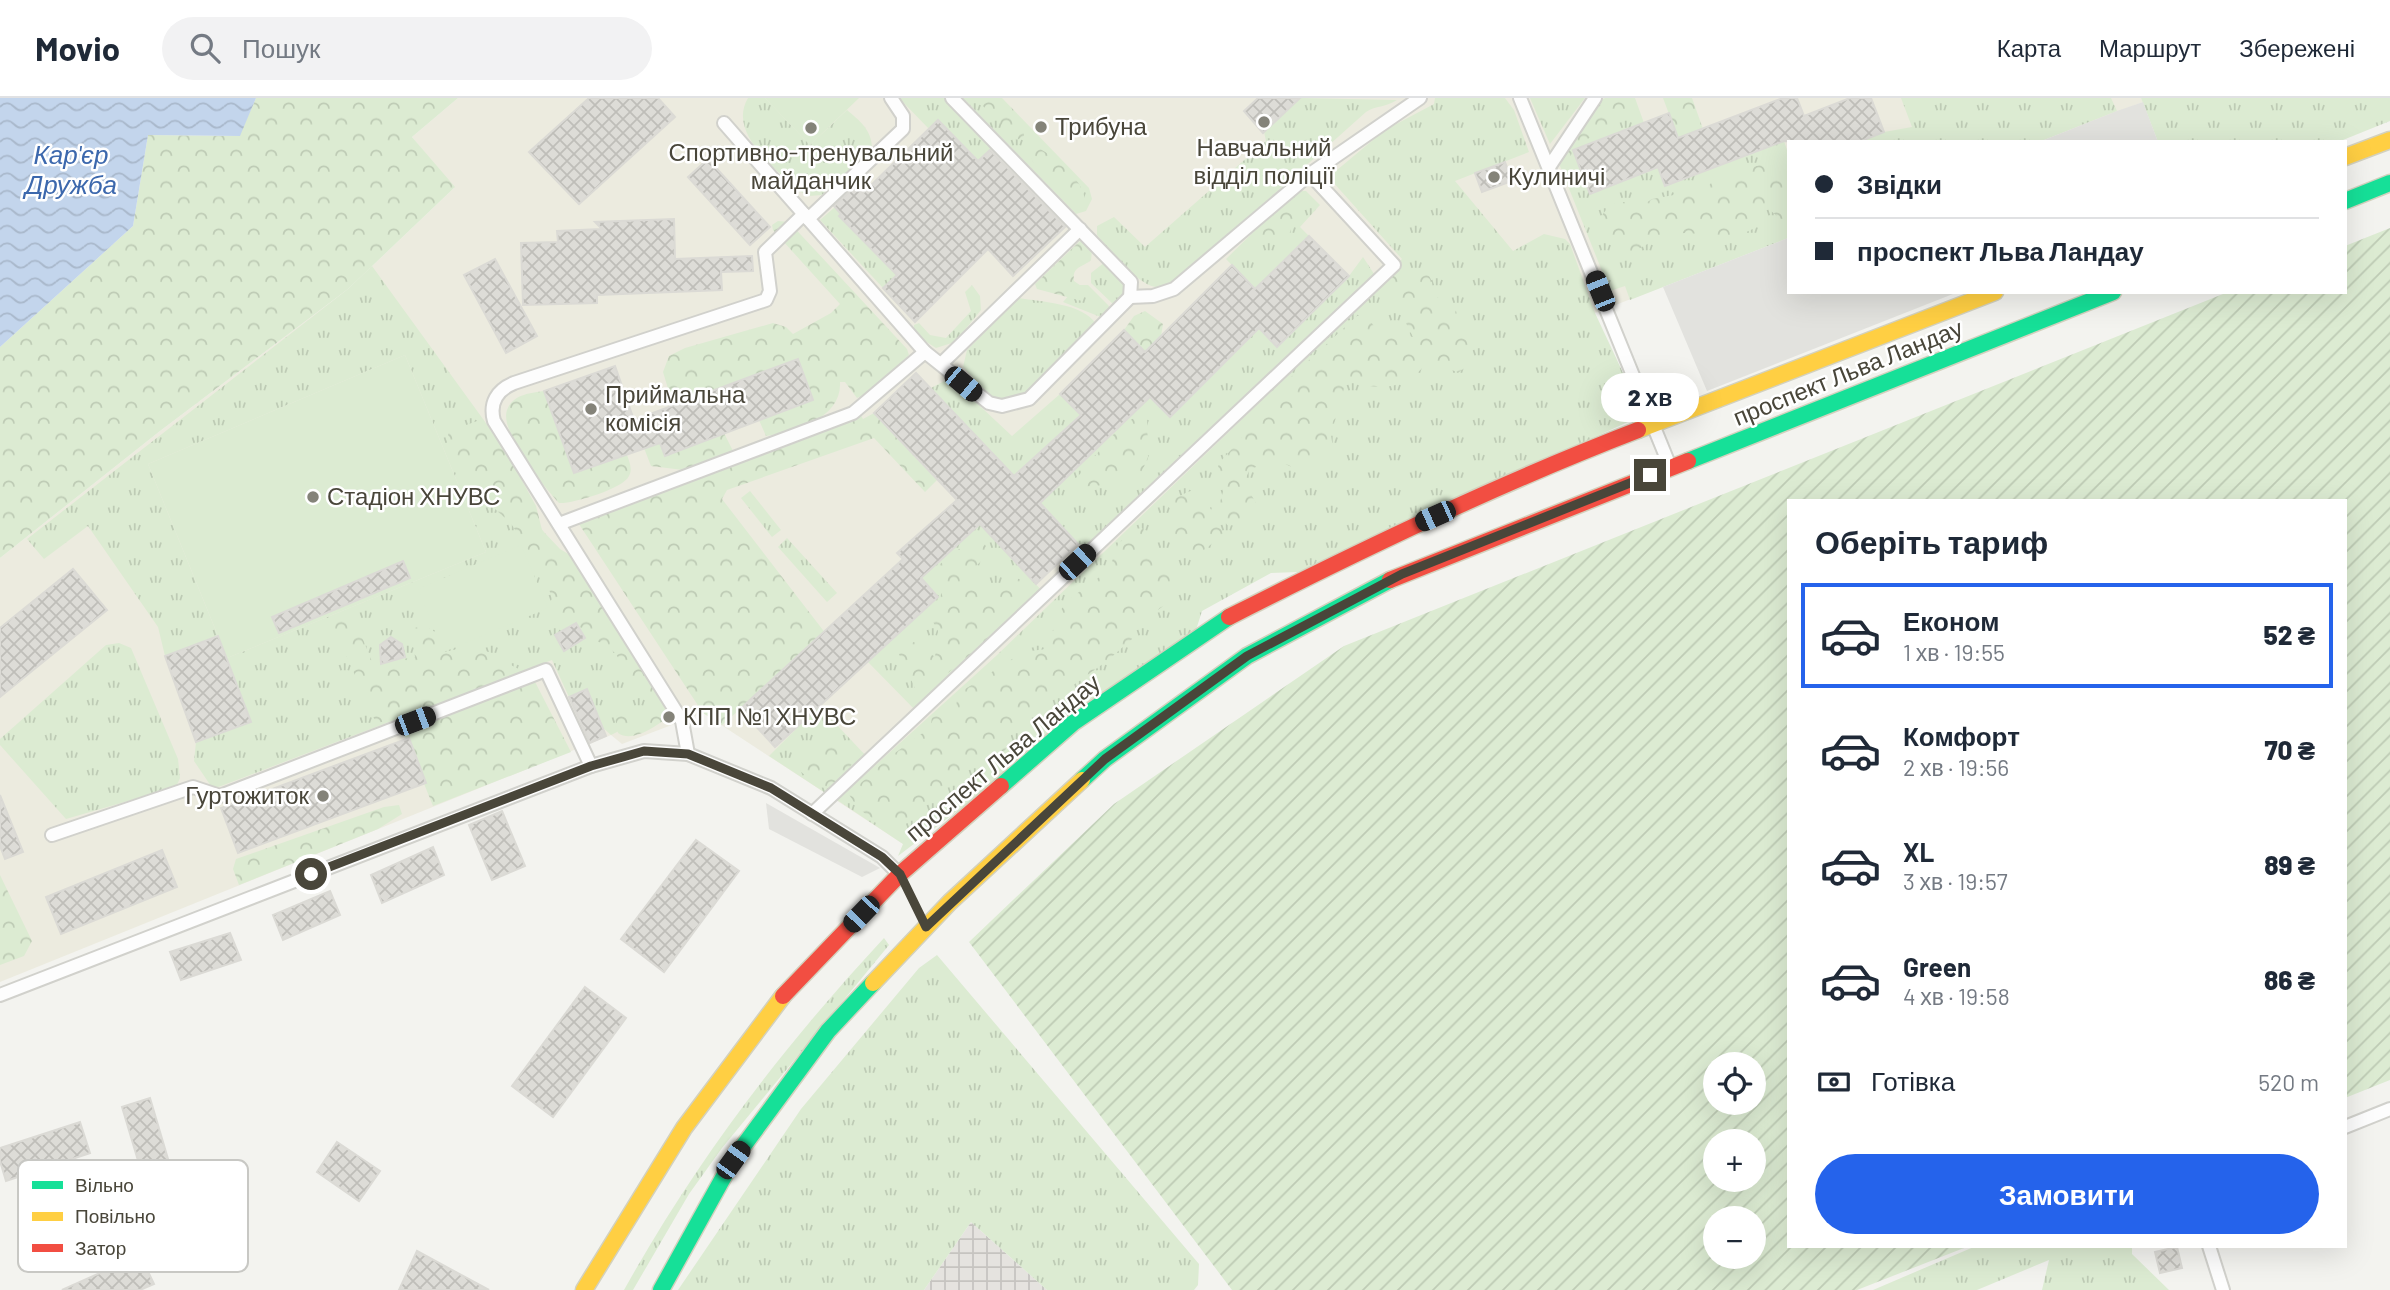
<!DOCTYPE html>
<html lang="uk">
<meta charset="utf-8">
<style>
body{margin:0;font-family:Barlow,sans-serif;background:#f2f2f3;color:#1f2937;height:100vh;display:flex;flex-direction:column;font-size:26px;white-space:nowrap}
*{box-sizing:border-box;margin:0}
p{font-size:23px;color:#747a83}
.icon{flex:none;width:38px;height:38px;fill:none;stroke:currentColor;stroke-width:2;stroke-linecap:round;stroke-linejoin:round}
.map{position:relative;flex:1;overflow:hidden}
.details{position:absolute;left:1787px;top:401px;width:560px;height:749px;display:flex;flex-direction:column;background:#fff;border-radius:0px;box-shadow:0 7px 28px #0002}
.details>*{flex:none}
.hud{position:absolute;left:1787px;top:42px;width:560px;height:154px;border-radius:0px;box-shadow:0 7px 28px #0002;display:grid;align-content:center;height:154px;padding:0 28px;background:#fff}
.fabs{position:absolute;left:1703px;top:954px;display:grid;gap:14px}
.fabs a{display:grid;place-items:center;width:63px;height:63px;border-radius:50%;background:#fff;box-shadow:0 7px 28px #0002;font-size:35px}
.end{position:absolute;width:32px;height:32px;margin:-16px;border:9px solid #49463a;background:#fff;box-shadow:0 0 0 4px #fff}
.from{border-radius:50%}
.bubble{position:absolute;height:49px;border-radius:24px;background:#fff;box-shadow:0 7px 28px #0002;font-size:23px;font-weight:800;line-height:49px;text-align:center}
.car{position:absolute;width:21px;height:42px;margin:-21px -10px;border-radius:9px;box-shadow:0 0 5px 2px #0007;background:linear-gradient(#222 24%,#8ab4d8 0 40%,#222 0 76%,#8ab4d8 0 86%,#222 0)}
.hud b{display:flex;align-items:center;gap:24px;height:66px;font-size:26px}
.hud b+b{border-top:2px solid #e0e1e3}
.hud i{width:18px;height:18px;background:#1f2937}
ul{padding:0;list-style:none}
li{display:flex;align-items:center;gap:21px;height:105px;margin:0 14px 10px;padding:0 14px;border:4px solid transparent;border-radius:0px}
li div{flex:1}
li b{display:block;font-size:26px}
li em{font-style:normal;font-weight:800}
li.active{border-color:#2563eb}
li>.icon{width:63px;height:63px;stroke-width:1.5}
h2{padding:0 28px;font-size:32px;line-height:84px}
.pay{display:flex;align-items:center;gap:18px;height:77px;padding:0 28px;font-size:26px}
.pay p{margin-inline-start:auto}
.button{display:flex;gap:14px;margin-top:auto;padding:14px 28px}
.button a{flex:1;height:80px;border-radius:42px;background:#2563eb;color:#fff;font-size:28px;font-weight:800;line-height:80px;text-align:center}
header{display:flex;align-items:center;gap:42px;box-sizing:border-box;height:98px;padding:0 35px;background:#fff;border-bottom:2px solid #e0e1e3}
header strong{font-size:33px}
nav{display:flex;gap:38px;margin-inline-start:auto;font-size:24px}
.search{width:490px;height:63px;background:#f2f2f3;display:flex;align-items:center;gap:18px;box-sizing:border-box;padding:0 24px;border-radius:38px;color:#747a83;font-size:26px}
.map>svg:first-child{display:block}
.industrial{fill:url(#industrial-grid)}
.education{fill:#ecebdf}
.grass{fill:url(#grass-tufts)}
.forest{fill:url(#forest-crowns)}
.garden{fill:url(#garden-furrows);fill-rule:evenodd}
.pitch{fill:#dcebd2}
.parking{fill:#e2e2de}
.water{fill:url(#water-waves)}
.building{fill:url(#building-cross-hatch);stroke:#dbdad5;stroke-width:2}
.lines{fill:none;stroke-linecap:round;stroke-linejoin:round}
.lane-casing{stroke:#d1d1cc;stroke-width:16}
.fast-casing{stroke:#d3d1be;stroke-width:19}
.slow-casing{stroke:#d3d1be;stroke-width:19}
.jam-casing{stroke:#d3d1be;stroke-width:19}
.lane{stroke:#fdfdfd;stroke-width:12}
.fast{stroke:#16e098;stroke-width:16}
.slow{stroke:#ffcf43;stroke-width:16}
.jam{stroke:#f24e42;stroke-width:16}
.route{stroke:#49463a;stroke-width:9}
.poi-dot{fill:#848379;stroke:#fff;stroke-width:2.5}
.labels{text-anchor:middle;stroke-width:5;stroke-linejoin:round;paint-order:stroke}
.poi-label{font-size:24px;fill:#49463a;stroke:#fff;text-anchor:start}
.street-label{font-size:24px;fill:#49463a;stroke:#fff}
.water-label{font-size:26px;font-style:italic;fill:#3c68ad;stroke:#fff}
.key{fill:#fff;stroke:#c8c8c4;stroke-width:2}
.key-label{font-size:19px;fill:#49463a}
</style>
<header>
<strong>Movio</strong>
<div class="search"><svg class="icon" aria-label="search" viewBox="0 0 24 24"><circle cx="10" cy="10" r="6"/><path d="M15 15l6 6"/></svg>Пошук</div>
<nav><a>Карта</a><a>Маршрут</a><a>Збережені</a></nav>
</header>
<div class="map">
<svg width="2390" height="1192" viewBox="0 0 2390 1192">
<defs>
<pattern id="industrial-grid" width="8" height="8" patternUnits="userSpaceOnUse" patternTransform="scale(1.75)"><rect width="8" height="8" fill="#e5e3df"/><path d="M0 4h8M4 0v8" fill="none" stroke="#c6c4c0"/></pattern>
<pattern id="grass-tufts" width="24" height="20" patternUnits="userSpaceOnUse" patternTransform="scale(1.75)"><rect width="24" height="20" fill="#dcebd2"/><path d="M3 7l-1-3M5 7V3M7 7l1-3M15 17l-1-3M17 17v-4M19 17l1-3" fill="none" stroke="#becbb5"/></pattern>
<pattern id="forest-crowns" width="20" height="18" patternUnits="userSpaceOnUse" patternTransform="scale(1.75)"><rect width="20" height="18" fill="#dcebd2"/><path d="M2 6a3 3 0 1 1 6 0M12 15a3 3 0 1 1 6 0" fill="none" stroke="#becbb5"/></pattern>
<pattern id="garden-furrows" width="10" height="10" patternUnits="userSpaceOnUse" patternTransform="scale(1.75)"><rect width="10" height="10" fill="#dcebd2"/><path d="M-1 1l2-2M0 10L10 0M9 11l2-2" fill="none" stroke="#becbb5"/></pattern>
<pattern id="water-waves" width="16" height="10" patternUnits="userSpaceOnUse" patternTransform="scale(1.75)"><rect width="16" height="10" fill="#c3d5ec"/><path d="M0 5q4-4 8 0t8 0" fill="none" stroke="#a9b8cb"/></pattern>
<pattern id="building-cross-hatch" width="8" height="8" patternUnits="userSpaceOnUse" patternTransform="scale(1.75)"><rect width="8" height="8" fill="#dddcd7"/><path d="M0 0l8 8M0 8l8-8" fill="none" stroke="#bfbeb9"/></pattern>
</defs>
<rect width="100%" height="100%" fill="#f3f3ef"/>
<path class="industrial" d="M971,1124L1047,1192H924Z"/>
<path class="education" d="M458,0H2141L2143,4L2038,44H1788V140L1523,243L1132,546L903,746L703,615L622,646L611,637L0,884V460L160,333L348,191L454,90L412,39Z"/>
<g class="grass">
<path d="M748,0H765L810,47L847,12C859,22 872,32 872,50L822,97L809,98L799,93C776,71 727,35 748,0Z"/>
<path d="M899,0H946L993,50L978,63L939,23L929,31Z"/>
<path d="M963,0H1002L1089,90L1092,101L1086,113L1076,116Z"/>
<path d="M1300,0L1397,2C1384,10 1377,7 1366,14L1189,172C1181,179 1172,188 1160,189C1141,192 1109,151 1097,137V128L1114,119L1145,149L1266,43L1264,34Z"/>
<path d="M1435,0H1505L1514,12L1529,54L1455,83L1513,153L1544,136L1565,141L1570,146L1595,215L1632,294L1634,307L1628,324L1298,474L1271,475L1202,513L1196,532L898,758L903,746L837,702L996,558L1375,193L1090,448L1078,446L1040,405L1150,299L1170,319L1259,230L1278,249L1349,178L1363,159L1378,182L1402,161L1332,83L1331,77L1385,32L1434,6Z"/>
<path d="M1530,0H1585L1550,46Z"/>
<path d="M1605,0H1635L1644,25L1573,52L1590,95L1658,69L1665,88L1784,43L1788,55V140L1630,202L1625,188L1610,193L1558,63L1598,4Z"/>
<path d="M1901,0H2111L2117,13L2039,44H1859L1884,34L1912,29Z"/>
<path d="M2141,0H2390V23L2338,44H2158Z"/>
<path d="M1301,93H1306L1320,107L1300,129L1309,138L1255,191L1226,161L1289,99Z"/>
<path d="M835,109L897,177L883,190L820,122Z"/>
<path d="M1105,164C1120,176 1134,192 1116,209L1091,185V175Z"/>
<path d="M372,168L483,321L541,430L655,603L649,618L611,637L602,629L587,591L569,599L552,562L213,691L194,663L196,644L251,623L227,560L486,454L405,257L148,366L218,538L165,558L158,529L88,428L44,461L27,441L348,191Z"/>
<path d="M972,187L980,198L981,212L955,244L936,250L914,236V227L919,225L930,237L946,240L971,213L965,194Z"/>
<path d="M1078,187H1088L1108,207L1111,211L1103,220L1063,204Z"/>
<path d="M1019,200C1041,204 1083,205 1096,226L1029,299L1017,303L994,302L963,269L967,252Z"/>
<path d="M950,280L1012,338L1060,296L1081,317L1014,378L931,290Z"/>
<path d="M750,393L781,432L772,439L741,400Z"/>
<path d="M980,426L1044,495L917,614L867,563L937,499L921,480Z"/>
<path d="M787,440L837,495L827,504L778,449Z"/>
<path d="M119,545L131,550L178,661L180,680L176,689L66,721L0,647V641L106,547Z"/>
<path d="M819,608L868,660L830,698L769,658Z"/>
<path d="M884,840L889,847L722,1050L689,1096L633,1192H624C697,1061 782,950 884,840Z"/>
<path d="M937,857L1199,1166L1198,1187L1194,1192H1047L971,1124L924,1192H678L801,1011L919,870Z"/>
<path d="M1976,1148H2132V1156L2169,1192H2042L2049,1162L1977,1192H1873Z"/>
</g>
<g class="forest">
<path d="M256,0H458L412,39L455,89L348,191L160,333L0,460V249L133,128L148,37L239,38Z"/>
<path d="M975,0H995L1023,28L1024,38L1017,42Z"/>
<path d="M1611,0H1629L1628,17L1574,49L1567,68L1565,57C1577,37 1590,11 1611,0Z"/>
<path d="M1663,0H1692L1703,31L1678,40Z"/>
<path d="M1035,48C1054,58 1087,83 1085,107C1064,108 1029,71 1029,50Z"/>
<path d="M1764,66L1788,73V127L1765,108L1757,129L1738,138L1684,135L1655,142L1631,155L1615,152L1601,119C1613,100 1622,103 1643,107L1652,101L1706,91L1717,78Z"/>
<path d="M1290,109L1297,114L1289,137L1259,146L1256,138L1280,114Z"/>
<path d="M778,123L789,124L907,251L909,257L873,293L857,300L845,284H840C842,320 797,333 766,338L759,322L813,302L797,261L673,307L663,274L669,258L685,250L773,225L786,229L793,236L831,215L840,206L773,132L772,127Z"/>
<path d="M1080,143L1087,146L1092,153L1091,162C1082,170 1072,168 1074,183L1087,192L1082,203L1037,191L1035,186Z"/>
<path d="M1427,173L1432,184L1433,196L1456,213L1461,230L1475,241L1469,267L1459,274L1426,266C1401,294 1380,292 1346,283L1331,337L1333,350C1308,371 1310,379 1277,362L1250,371L1244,384L1257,407L1250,422L1243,428L1227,427L1218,411L1225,387L1217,374L1219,365L1241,341L1248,325L1294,276L1357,218L1365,216L1377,232L1413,239L1390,193L1388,181L1392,176Z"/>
<path d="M1145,213L1163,226L1161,238L1145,254L1124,232L1134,218Z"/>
<path d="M544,293L574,375L627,357C629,363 633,371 629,378C623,391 572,406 559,405C544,389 499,333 507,312C513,296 531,295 544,293Z"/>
<path d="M858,312L863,321L874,315L937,382L925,394L874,340L727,392L722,401L826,536L722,627L703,615L575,420Z"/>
<path d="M1147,315L1148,359L1141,376L1105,387L1078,389L1074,382C1096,362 1117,321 1147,315Z"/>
<path d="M483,321L508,357L536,408L542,432L560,451L575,460L664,602L666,621C654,629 632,645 618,635L615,620L621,613L636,615L650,610V606L636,592L616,556L606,547L592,541L583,530L547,522L552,499L541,472L510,424L497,413L452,359L447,343L449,333Z"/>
<path d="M653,325L724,335L733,353L683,372L651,368L644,350Z"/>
<path d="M1200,391L1224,436L1204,452L1179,455L1169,439L1174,417L1166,404C1179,400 1186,392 1200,391Z"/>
<path d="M1142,430L1155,451L1171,464L1177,487L1172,501L1135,530L1132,541L1107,563L1023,623L1012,634L1005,653L981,658L926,703L908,725L893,730C875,722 858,715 849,696L888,660L931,629L932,616L955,611L959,595L1023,554L1046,551L1064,505L1109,472L1118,446L1135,431Z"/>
<path d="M984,444L989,456L976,468L971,481L977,493L996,501L1010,478L1033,486L1037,492L1002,521L990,540L937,584L916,592L896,550C912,535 922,549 935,559L938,533L931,520L940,502L942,490L929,475L959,451Z"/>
<path d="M353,517L373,566L415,559L412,537L414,530C435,525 437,537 444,554L467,549L489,554L500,564L509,566L532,578L571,654L433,708L398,621L376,625L332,525Z"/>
<path d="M838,636L855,661L844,678L837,682L833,692L818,688L800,673C805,655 822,643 838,636Z"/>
<path d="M399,707L402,716L378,731L239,787L233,771L236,761L384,709Z"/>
<path d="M0,777L32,843L24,858L0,867Z"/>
</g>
<path class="garden" d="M2390,130V982L2345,1000V402H1788V1148H1969L1857,1192H1232L969,844L1114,706L1344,548L2228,194H2345V148ZM1715,966H1754V1004H1715ZM1715,1043H1754V1082H1715ZM1715,1120H1754V1158H1715Z"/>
<g class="pitch">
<path d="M765,0H859L810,47Z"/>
<path d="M405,257L486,454L227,560L148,366Z"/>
<path d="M521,447L548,510L444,554L418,491Z"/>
</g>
<g class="parking">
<path d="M2143,4L2158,44H2039L2117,13Z"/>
<path d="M1788,140V194H1958L1707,293L1663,189Z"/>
<path d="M766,705L880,770L862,779L769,731Z"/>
</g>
<path class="water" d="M0,0H256L240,38L148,37L133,128L0,249Z"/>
<g class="building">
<path d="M589,0H658L675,19L579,106L529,54Z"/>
<path d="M1258,0H1300L1263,35L1244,13Z"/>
<path d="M1783,0H1797L1804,18L1850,0H1871L1884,34L1859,44L1784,43L1665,88L1658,69L1590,96L1573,52L1669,15L1678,40Z"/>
<path d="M938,22L978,63L990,52L1065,129L1013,178L988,151L915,224L883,190L897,177L839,118L841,116L834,108L856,88L863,95Z"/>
<path d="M708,61L770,129L750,147L688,79Z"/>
<path d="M1505,64L1512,83L1482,94L1475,75Z"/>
<path d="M674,121L675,161L752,158L753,173L721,174L722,192L597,197V205L523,207L521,145L558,144L557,133L602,131L595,124Z"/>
<path d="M1309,138L1349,178L1277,249L1259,230L1170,319L1150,299L1040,405L1078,446L1036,486L980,426L921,480L938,499L775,649L740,611L903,461L897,455L957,402L874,315L916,275L1014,378L1081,317L1060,296L1124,232L1145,254L1232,167L1255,191Z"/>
<path d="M495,161L537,238L506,255L464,177Z"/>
<path d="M798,261L813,302L665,358L660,345L574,375L544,293L615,268L634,322Z"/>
<path d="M403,463L410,480L279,535L272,519Z"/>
<path d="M73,471L107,512L0,599V530Z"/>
<path d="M576,525L585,540L564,553L555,537Z"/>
<path d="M218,538L251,624L196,644L165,558Z"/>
<path d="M391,539L402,546L405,559L381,566L380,547Z"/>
<path d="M587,591L606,638L590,645L569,599Z"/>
<path d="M409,640L426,685L238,755L221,710Z"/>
<path d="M0,697L23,754L5,761L0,748Z"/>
<path d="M502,713L525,768L492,782L469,727Z"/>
<path d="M696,742L739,773L664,874L621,841Z"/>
<path d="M433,749L444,777L382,805L371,777Z"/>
<path d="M162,752L177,789L61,836L46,799Z"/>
<path d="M330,793L340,817L283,842L273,817Z"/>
<path d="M230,835L241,862L181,882L170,854Z"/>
<path d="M585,889L626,920L553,1019L512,988Z"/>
<path d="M150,1000L176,1088L148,1096L122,1009Z"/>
<path d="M80,1024L90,1055L6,1083L0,1063V1050Z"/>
<path d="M337,1044L380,1073L359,1103L317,1074Z"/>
<path d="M2177,1149L2182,1170L2160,1175L2155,1154Z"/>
<path d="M417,1153L489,1192H399Z"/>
<path d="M140,1157L154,1186L140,1192H62Z"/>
</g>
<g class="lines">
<g class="lane-casing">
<g id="lane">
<path d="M1520,0L1669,366"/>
<path d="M724,25L925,254L989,305L1002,308L1029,301L1130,199L1131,184L952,0"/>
<path d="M1549,69L1595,0"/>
<path d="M808,121L903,31V18L891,0"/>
<path d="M1130,199L1153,198L1174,191L1310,76L1420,0"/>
<path d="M941,266L1080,131"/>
<path d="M559,426L853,315L925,254"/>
<path d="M688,656L682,623L494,323C489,305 497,292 514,285L766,202L770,193L765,154L804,116"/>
<path d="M812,716L1394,167L1310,76"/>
<path d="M52,737L193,689L220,698L546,572L591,668"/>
<path d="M0,897L591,668L644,653L688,656L771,690L882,759L898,775"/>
<path d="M2345,1029L2390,1011"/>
<path d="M2209,1148L2223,1192"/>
</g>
</g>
<g class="fast-casing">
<g id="fast">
<path d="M2345,103L2390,85"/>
<path d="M1688,363L2113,194"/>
<path d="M1082,682L1105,661L1247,558L1390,482"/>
<path d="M1001,688L1073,625L1229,519"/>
<path d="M661,1192L733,1062L828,933L873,885"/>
</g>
</g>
<g class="slow-casing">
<g id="slow">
<path d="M2345,59L2390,42"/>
<path d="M1638,332L1995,194"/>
<path d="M873,885L950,804L1082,682"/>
<path d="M584,1192L684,1030L783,898"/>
</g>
</g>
<g class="jam-casing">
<g id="jam">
<path d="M1390,482L1688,363"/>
<path d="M1229,519C1363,451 1498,386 1638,332"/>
<path d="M783,898L900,776L1001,688"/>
</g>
</g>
<use href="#lane" class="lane"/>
<use href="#fast" class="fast"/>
<use href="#slow" class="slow"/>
<use href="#jam" class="jam"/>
</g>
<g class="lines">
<path class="route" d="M311,776L591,668L644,653L688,656L771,690L882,759L900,776L926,829L1105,661L1247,558L1402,476L1650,377"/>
</g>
<g class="poi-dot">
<circle cx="1264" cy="24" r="7"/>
<circle cx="1041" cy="29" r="7"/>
<circle cx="811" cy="30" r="7"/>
<circle cx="1494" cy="79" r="7"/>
<circle cx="591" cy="311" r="7"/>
<circle cx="313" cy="399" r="7"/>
<circle cx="669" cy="619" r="7"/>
<circle cx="323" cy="698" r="7"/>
</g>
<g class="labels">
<g class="poi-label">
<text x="1055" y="37">Трибуна</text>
<text x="1264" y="58" text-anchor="middle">Навчальний<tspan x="1264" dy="28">відділ поліції</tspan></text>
<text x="811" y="63" text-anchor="middle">Спортивно-тренувальний<tspan x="811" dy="28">майданчик</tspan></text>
<text x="1508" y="87">Кулиничі</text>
<text x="605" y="305">Приймальна<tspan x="605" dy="28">комісія</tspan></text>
<text x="327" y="407">Стадіон ХНУВС</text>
<text x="683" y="627">КПП №1 ХНУВС</text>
<text x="309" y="706" text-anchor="end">Гуртожиток</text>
</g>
<g class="street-label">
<text transform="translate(1848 275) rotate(-22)" y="8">проспект Льва Ландау</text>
<text transform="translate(1003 660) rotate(-40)" y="8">проспект Льва Ландау</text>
</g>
<g class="water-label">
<text x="71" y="66">Кар'єр<tspan x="71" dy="30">Дружба</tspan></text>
</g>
</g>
<rect x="18" y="1062" width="230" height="112" rx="10" class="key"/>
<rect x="32" y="1083" width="31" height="8" fill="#16e098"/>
<rect x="32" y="1114" width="31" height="9" fill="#ffcf43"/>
<rect x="32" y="1146" width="31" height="8" fill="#f24e42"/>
<g class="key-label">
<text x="75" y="1094">Вільно</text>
<text x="75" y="1125">Повільно</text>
<text x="75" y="1157">Затор</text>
</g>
</svg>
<div class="fabs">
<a><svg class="icon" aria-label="locate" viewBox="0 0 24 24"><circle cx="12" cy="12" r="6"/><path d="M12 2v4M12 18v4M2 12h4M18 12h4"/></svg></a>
<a>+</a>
<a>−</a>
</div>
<i class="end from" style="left:311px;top:776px"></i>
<i class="end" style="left:1650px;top:377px"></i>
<div class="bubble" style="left:1601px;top:275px;width:98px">2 хв</div>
<i class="car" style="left:1600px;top:193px;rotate:338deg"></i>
<i class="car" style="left:963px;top:286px;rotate:130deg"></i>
<i class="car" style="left:1435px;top:418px;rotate:246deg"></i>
<i class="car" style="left:1077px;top:464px;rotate:47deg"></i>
<i class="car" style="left:415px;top:623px;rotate:69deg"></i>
<i class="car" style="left:861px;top:816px;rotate:224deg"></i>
<i class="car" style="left:733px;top:1062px;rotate:36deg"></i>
<div class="hud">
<b><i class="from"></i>Звідки</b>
<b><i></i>проспект Льва Ландау</b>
</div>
<section class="details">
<h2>Оберіть тариф</h2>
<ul>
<li class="active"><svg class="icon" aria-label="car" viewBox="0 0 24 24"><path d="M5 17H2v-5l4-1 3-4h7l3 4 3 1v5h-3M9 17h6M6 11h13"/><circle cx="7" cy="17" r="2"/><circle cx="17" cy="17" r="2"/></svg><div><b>Економ</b><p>1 хв · 19:55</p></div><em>52 ₴</em></li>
<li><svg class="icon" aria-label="car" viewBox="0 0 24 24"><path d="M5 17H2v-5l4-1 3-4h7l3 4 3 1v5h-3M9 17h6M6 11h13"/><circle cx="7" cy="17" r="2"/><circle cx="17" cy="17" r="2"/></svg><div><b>Комфорт</b><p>2 хв · 19:56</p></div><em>70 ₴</em></li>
<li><svg class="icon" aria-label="car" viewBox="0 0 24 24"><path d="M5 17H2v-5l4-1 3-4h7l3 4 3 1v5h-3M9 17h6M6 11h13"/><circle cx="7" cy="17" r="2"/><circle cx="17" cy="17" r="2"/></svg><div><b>XL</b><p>3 хв · 19:57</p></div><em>89 ₴</em></li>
<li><svg class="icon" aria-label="car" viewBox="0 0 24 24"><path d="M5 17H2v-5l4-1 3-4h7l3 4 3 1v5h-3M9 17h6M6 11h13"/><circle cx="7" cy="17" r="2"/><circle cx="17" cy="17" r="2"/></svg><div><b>Green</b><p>4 хв · 19:58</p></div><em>86 ₴</em></li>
</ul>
<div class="pay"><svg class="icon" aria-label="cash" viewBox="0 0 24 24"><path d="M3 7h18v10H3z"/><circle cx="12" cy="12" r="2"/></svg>Готівка<p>520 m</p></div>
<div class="button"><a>Замовити</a></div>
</section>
</div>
